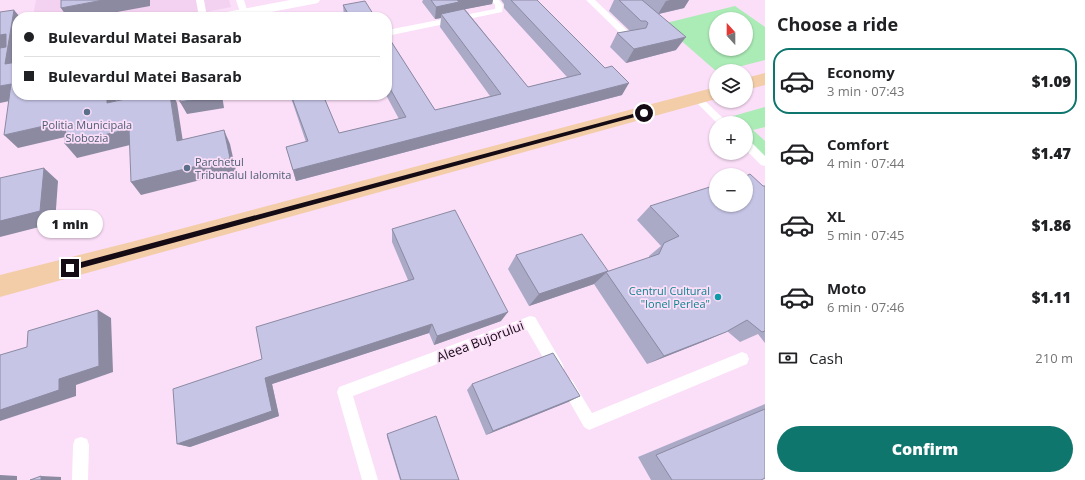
<!DOCTYPE html>
<meta charset="utf-8">
<style>
body{margin:0;font-family:"Open Sans",sans-serif;background:#f2f2f2;color:#202124;height:100vh;display:flex;flex-direction:column;font-size:15px;white-space:nowrap}
*{box-sizing:border-box;margin:0}
p{font-size:13px;color:#757577}
.icon{flex:none;width:22px;height:22px;fill:none;stroke:currentColor;stroke-width:2;stroke-linecap:round;stroke-linejoin:round}
.map{position:relative;flex:1;overflow:hidden}
.panel{display:flex;flex-direction:column;background:#fff;width:320px}
.panel>*{flex:none}
.top-card{position:absolute;left:12px;top:12px;width:380px;height:88px;border-radius:16px;box-shadow:0 1px 3px #0004;display:grid;align-content:center;height:88px;padding:0 12px;background:#fff}
.needle{width:26px;rotate:339deg}
.tools{position:absolute;left:709px;top:12px;display:grid;gap:8px}
.tools a{display:grid;place-items:center;width:44px;height:44px;border-radius:50%;background:#fff;box-shadow:0 1px 3px #0004;font-size:20px}
.end{position:absolute;width:18px;height:18px;margin:-9px;border:5px solid #150b14;background:#fff;box-shadow:0 0 0 2px #fff}
.from{border-radius:50%}
.bubble{position:absolute;height:28px;border-radius:14px;background:#fff;box-shadow:0 1px 3px #0004;font-size:13px;font-weight:800;line-height:28px;text-align:center}
.top-card b{display:flex;align-items:center;gap:14px;height:38px;font-size:15px}
.top-card b+b{border-top:1px solid #e0e0e0}
.top-card i{width:10px;height:10px;background:#202124}
ul{padding:0;list-style:none}
li{display:flex;align-items:center;gap:12px;height:66px;margin:0 8px 6px;padding:0 4px;border:2px solid transparent;border-radius:16px}
li div{flex:1}
li b{display:block;font-size:15px}
li em{font-style:normal;font-weight:800}
li.active{border-color:#0f766e}
li>.icon{width:36px;height:36px;stroke-width:1.5}
h2{padding:0 12px;font-size:18px;line-height:48px}
.pay{display:flex;align-items:center;gap:10px;height:44px;padding:0 12px;font-size:15px}
.pay p{margin-inline-start:auto}
.button{display:flex;gap:8px;margin-top:auto;padding:8px 12px}
.button a{flex:1;height:46px;border-radius:24px;background:#0f766e;color:#fff;font-size:16px;font-weight:800;line-height:46px;text-align:center}
main{display:flex;flex:1;min-height:0}
.map>svg:first-child{display:block}
.built{fill:#f3d1f0}
.green{fill:#abebb6;fill-rule:evenodd}
.lines{fill:none;stroke-linecap:round;stroke-linejoin:round}
.service{fill:#fff;fill-rule:evenodd}
.minor{fill:#fff;fill-rule:evenodd}
.primary{fill:#f2cda8;fill-rule:evenodd}
.wall{fill:#aaa9c6}
.shaded-wall{fill:#8b8aa1}
.building{fill:#c6c5e6;stroke:#8b8aa1}
.route{fill:#150b14}
.service-dot{fill:#5c6f8a;stroke:#fbdef8;stroke-width:1.5}
.culture-dot{fill:#0f9aa8;stroke:#fbdef8;stroke-width:1.5}
.labels{text-anchor:middle;stroke-width:3.5;stroke-linejoin:round;paint-order:stroke}
.service-label{font-size:11px;fill:#4e5e75;stroke:#fbdef8}
.culture-label{font-size:11px;fill:#0d838f;stroke:#fbdef8;text-anchor:end}
.near-street-label{font-size:13px;fill:#150b14;stroke:#fbdef8}
</style>
<main>
<div class="map">
<svg width="765" height="480" viewBox="0 0 765 480">
<rect width="100%" height="100%" fill="#fbdef8"/>
<path class="built" d="M36,0H229L231,7L180,17H33Z"/>
<g class="green">
<path d="M735,6L765,27V60L722,71H716L662,24ZM716,19H746V49H716Z"/>
<path d="M765,107V127L753,130L765,141V162L746,145V123H723L719,120Z"/>
</g>
<g class="lines">
<g class="service">
<path d="M196,0H204L207,17H199Z"/>
<path d="M236,0H244L248,13L247,15H241Z"/>
<path d="M491,0H499L503,5L502,12L387,36V30L495,9V5Z"/>
<path d="M586,0H595L633,36H638L639,38L638,40L628,41Z"/>
<path d="M697,95L700,96L728,123H717L692,98Z"/>
<path d="M746,140L750,141L765,156V166L761,165L746,150Z"/>
<path d="M530,316L535,317L562,363L564,368L562,373L557,375L552,373L527,330L353,396L378,480H362L337,392L339,387Z"/>
<path d="M742,352L747,354L749,359L747,364L589,430L584,427L560,385L562,380L567,378L572,380L592,413Z"/>
<path d="M81,437L87,439L89,445L88,480H72L73,445L75,439Z"/>
</g>
<path class="minor" d="M290,0H320L318,3L313,4L245,17H214L216,14L221,13Z"/>
<g class="primary">
<path d="M765,73V85L746,90V78Z"/>
<path d="M716,87V99L0,297V275L131,242Z"/>
</g>
</g>
<g class="wall">
<path d="M423,0H493L492,4L465,9L528,87L567,77L504,8V4L501,0H537L622,95L296,181L286,147L306,142L290,95H323L339,133L399,119L386,95H387V35L435,110L490,96L440,27L441,18L435,19L422,2Z"/>
<path d="M614,0H689L684,8L659,14L676,50L626,63L610,47L617,33L630,31L609,11Z"/>
<path d="M343,5L375,17H344Z"/>
<path d="M763,186H765V343L758,334L740,342L727,331L705,341L647,364L594,284L529,306L508,269L516,255L606,272L649,258V256L661,246L637,220L650,206Z"/>
<path d="M392,229L501,321L434,345L429,333L272,384L279,416L190,447L177,444L262,359L408,280L392,242Z"/>
<path d="M472,384L580,396L568,402L486,435L467,390Z"/>
<path d="M765,404V478L761,480H651L638,457Z"/>
<path d="M387,434L459,480H400L387,437Z"/>
</g>
<g class="shaded-wall">
<path d="M103,0H150V6L90,17H67L61,8Z"/>
<path d="M456,0H493L492,4L441,14V18L435,19L436,7Z"/>
<path d="M670,0H689L684,8L658,14L666,1Z"/>
<path d="M14,10L20,17H17V77L5,64L0,52V35Z"/>
<path d="M686,37L676,50L626,63L634,49Z"/>
<path d="M629,83L622,95L296,181L293,170Z"/>
<path d="M11,84L24,98L0,103V86Z"/>
<path d="M107,95H116L117,117L107,103Z"/>
<path d="M170,95H173L177,103L185,155L177,141Z"/>
<path d="M218,95H222L224,108L187,114L180,102Z"/>
<path d="M66,121L78,134L18,148L4,135Z"/>
<path d="M129,129L138,143L77,158L65,144Z"/>
<path d="M224,130L230,144L236,171L141,195L131,182Z"/>
<path d="M44,168L58,181L55,223L0,237V221Z"/>
<path d="M608,271L594,284L529,306L539,294Z"/>
<path d="M98,310L111,318L113,372L76,385V396L0,421V423V410L59,379Z"/>
<path d="M508,312L501,321L434,345L437,336Z"/>
<path d="M432,324L429,333L272,384L279,416L190,447L177,444L265,378Z"/>
<path d="M726,332L705,341L647,364L664,356Z"/>
<path d="M580,396L568,402L486,435L493,431Z"/>
<path d="M0,475L17,476V480H0Z"/>
<path d="M41,476L61,477V480H41Z"/>
</g>
<g class="building">
<path d="M61,0H103L61,8Z"/>
<path d="M431,0H457L459,2L436,7Z"/>
<path d="M511,0H537L605,68L612,66L629,83L293,170L286,147L308,141L291,95H323L339,133L406,117L387,83V35L435,110L501,94L441,14L464,9L528,87L581,74Z"/>
<path d="M619,0H642L686,37L634,49L617,33L646,28L648,23L646,21H641Z"/>
<path d="M365,1L375,17H350L343,5Z"/>
<path d="M14,10L5,64L17,62V95H107V103L143,95H170L177,141L224,130L230,158L131,182L129,129L65,144L66,121L4,135L11,84L0,86V48L6,47V34L0,35V12Z"/>
<path d="M290,15L291,17H277Z"/>
<path d="M180,95H218L180,102Z"/>
<path d="M44,168L40,211L0,221V178Z"/>
<path d="M750,174L763,186H765V331L762,332L747,320L726,332L664,356L606,272L659,254L664,243L679,236L650,206L716,185V205H746V176Z"/>
<path d="M455,210L508,312L437,336L432,324L265,378L272,411L177,444L173,389L262,359L256,327L414,279L392,229Z"/>
<path d="M582,234L608,271L539,294L516,255Z"/>
<path d="M98,310L99,366L59,379V390L0,410V355L27,347L28,331Z"/>
<path d="M553,353L580,396L493,431L472,384Z"/>
<path d="M765,409V478L761,480H672L656,455Z"/>
<path d="M436,416L459,480H401L387,434Z"/>
<path d="M41,476V480H30Z"/>
</g>
<path class="route" d="M644,111H646V114L70,271L67,268L70,265Z"/>
<g class="service-dot">
<circle cx="87" cy="112" r="4"/>
<circle cx="187" cy="168" r="4"/>
</g>
<circle class="culture-dot" cx="718" cy="297" r="4"/>
<g class="labels">
<g class="service-label">
<text x="87" y="129">Politia Municipala<tspan x="87" dy="13">Slobozia</tspan></text>
<text x="195" y="166" text-anchor="start">Parchetul<tspan x="195" dy="13">Tribunalul Ialomita</tspan></text>
</g>
<g class="culture-label">
<text x="710" y="295">Centrul Cultural<tspan x="710" dy="13">"Ionel Perlea"</tspan></text>
</g>
<g class="near-street-label">
<text transform="translate(480 341) rotate(-21)" y="5">Aleea Bujorului</text>
</g>
</g>
</svg>
<div class="tools">
<a><svg class="needle" viewBox="-14 -14 28 28"><path d="M0-13l5 13h-10z" fill="#e53935"/><path d="M0 13l5-13h-10z" fill="#757577"/></svg></a>
<a><svg class="icon" aria-label="layers" viewBox="0 0 24 24"><path d="M12 4l9 5-9 5-9-5zM3 14l9 5 9-5"/></svg></a>
<a>+</a>
<a>−</a>
</div>
<i class="end from" style="left:644px;top:113px"></i>
<i class="end" style="left:70px;top:268px"></i>
<div class="bubble" style="left:37px;top:210px;width:66px">1 min</div>
<div class="top-card">
<b><i class="from"></i>Bulevardul Matei Basarab</b>
<b><i></i>Bulevardul Matei Basarab</b>
</div>
</div>
<section class="panel">
<h2>Choose a ride</h2>
<ul>
<li class="active"><svg class="icon" aria-label="car" viewBox="0 0 24 24"><path d="M5 17H2v-5l4-1 3-4h7l3 4 3 1v5h-3M9 17h6M6 11h13"/><circle cx="7" cy="17" r="2"/><circle cx="17" cy="17" r="2"/></svg><div><b>Economy</b><p>3 min · 07:43</p></div><em>$1.09</em></li>
<li><svg class="icon" aria-label="car" viewBox="0 0 24 24"><path d="M5 17H2v-5l4-1 3-4h7l3 4 3 1v5h-3M9 17h6M6 11h13"/><circle cx="7" cy="17" r="2"/><circle cx="17" cy="17" r="2"/></svg><div><b>Comfort</b><p>4 min · 07:44</p></div><em>$1.47</em></li>
<li><svg class="icon" aria-label="car" viewBox="0 0 24 24"><path d="M5 17H2v-5l4-1 3-4h7l3 4 3 1v5h-3M9 17h6M6 11h13"/><circle cx="7" cy="17" r="2"/><circle cx="17" cy="17" r="2"/></svg><div><b>XL</b><p>5 min · 07:45</p></div><em>$1.86</em></li>
<li><svg class="icon" aria-label="car" viewBox="0 0 24 24"><path d="M5 17H2v-5l4-1 3-4h7l3 4 3 1v5h-3M9 17h6M6 11h13"/><circle cx="7" cy="17" r="2"/><circle cx="17" cy="17" r="2"/></svg><div><b>Moto</b><p>6 min · 07:46</p></div><em>$1.11</em></li>
</ul>
<div class="pay"><svg class="icon" aria-label="cash" viewBox="0 0 24 24"><path d="M3 7h18v10H3z"/><circle cx="12" cy="12" r="2"/></svg>Cash<p>210 m</p></div>
<div class="button"><a>Confirm</a></div>
</section>
</main>
